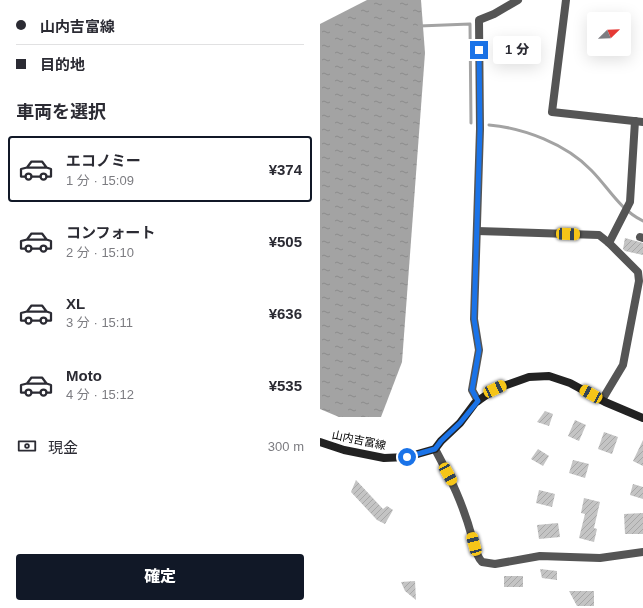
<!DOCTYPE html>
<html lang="ja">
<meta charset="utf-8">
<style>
body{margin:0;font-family:Arial,"Noto Sans JP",sans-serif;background:#f2f2f3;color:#2b2b33;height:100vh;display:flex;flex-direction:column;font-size:15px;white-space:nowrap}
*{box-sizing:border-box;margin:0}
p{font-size:13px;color:#7c7c81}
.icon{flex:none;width:22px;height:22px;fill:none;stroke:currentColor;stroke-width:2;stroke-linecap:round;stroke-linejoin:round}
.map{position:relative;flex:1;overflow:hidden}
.side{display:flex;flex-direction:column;background:#fff;width:320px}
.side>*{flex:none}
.guide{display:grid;align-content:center;height:88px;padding:0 16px;background:#fff}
.needle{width:26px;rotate:67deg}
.fabs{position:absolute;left:267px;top:12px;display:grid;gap:8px}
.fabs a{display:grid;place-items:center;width:44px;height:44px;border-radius:4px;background:#fff;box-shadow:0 4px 16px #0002;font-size:20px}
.end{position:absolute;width:18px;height:18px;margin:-9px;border:5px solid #1a73e8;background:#fff;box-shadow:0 0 0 2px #fff}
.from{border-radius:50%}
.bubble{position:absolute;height:28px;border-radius:4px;background:#fff;box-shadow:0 4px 16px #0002;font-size:13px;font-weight:800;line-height:28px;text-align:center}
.car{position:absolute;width:12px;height:24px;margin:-12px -6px;border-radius:5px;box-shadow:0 0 3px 1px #0007;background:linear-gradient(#f5c518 24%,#345 0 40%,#f5c518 0 76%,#345 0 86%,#f5c518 0)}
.guide b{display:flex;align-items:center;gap:14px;height:38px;font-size:15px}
.guide b+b{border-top:1px solid #e1e1e2}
.guide i{width:10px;height:10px;background:#2b2b33}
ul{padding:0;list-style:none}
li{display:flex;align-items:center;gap:12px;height:66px;margin:0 8px 6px;padding:0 8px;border:2px solid transparent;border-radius:4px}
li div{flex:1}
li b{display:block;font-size:15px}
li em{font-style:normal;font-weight:800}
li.current{border-color:#111827}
li>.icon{width:36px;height:36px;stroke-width:1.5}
h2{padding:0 16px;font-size:18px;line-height:48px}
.pay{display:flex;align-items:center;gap:10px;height:44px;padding:0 16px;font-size:15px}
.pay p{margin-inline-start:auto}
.cta{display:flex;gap:8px;margin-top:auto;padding:8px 16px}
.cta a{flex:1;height:46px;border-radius:4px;background:#111827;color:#fff;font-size:16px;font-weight:800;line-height:46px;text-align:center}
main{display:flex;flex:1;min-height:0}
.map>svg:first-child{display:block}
.water{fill:url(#water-ripples)}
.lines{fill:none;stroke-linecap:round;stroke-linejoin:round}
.stream{stroke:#a3a3a3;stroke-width:3}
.building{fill:url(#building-hatch)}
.street{stroke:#555;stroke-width:8}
.secondary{stroke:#222;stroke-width:8}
.route{stroke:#1a73e8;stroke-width:5}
.labels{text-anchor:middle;stroke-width:3;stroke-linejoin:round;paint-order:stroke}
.street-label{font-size:11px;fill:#000;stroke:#fff}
</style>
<main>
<section class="side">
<div class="guide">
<b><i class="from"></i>山内吉富線</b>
<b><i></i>目的地</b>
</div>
<h2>車両を選択</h2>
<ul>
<li class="current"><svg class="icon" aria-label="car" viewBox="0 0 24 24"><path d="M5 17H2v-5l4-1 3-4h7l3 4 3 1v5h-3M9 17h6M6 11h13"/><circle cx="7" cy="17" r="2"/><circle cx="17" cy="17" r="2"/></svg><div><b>エコノミー</b><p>1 分 · 15:09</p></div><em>¥374</em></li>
<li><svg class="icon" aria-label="car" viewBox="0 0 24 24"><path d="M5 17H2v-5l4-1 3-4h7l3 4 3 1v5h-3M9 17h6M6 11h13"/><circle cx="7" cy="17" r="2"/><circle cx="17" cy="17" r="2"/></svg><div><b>コンフォート</b><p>2 分 · 15:10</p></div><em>¥505</em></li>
<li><svg class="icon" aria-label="car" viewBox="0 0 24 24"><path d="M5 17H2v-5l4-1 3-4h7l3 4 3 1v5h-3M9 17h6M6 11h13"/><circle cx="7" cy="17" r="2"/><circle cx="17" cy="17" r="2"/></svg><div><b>XL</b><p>3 分 · 15:11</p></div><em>¥636</em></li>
<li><svg class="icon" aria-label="car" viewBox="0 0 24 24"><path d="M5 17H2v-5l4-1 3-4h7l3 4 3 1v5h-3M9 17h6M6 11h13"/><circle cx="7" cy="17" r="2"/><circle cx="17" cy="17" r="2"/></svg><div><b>Moto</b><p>4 分 · 15:12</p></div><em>¥535</em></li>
</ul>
<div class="pay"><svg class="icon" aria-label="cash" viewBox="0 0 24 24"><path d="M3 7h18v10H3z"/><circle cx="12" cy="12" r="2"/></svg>現金<p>300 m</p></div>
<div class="cta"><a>確定</a></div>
</section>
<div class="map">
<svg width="323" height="608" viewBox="0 0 323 608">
<defs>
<pattern id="water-ripples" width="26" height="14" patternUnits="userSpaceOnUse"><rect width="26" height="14" fill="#a3a3a3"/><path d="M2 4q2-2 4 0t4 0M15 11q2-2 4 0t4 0" fill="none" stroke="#8b8b8b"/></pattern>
<pattern id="building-hatch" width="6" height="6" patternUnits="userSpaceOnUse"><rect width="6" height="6" fill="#c4c4c4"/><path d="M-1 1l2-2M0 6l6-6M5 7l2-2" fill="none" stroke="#a7a7a7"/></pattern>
</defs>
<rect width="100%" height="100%" fill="#fff"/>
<path class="water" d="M47,0H101L105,53L82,362L61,417H19L0,409V24Z"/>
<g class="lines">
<g class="stream">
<path d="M99,26L150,24L151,123"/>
<path d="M169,125C204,128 246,144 271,170C289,188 299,209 323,221"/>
</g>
</g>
<g class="building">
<path d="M305,238L323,243V255L305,251L303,249Z"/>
<path d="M225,411L233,414L229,426L217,422Z"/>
<path d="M255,420L266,425L259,441L248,436Z"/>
<path d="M284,432L298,437L292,454L278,449Z"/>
<path d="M323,440V466L313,461Z"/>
<path d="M218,449L229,456L223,466L211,459Z"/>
<path d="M253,460L269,464L265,478L249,473Z"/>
<path d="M36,480L63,509L67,506L73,510L65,524L57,520L31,492Z"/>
<path d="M313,484L323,487V499L310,495Z"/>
<path d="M219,490L235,494L232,507L216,503Z"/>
<path d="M264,498L280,502L274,528L277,529L274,542L259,538L265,514L261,513Z"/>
<path d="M323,513V534H305L304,514Z"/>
<path d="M238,523L240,537L219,539L217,525Z"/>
<path d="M220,569L237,571V580L222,578Z"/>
<rect x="184" y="576" width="19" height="11"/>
<path d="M95,581L96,600L85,591L81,582Z"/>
<path d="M249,591H274V606H257Z"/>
</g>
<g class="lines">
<g class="street">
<path d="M246,0L232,112L323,122"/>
<path d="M157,231L279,235L289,243L318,272L319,281L303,365L282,400"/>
<path d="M320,237L323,238"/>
<path d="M289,243L310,202L315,121"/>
<path d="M158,401L152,390L159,350L154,319L160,129L159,20L174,14L198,0"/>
<path d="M115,449C131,479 143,504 152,537C154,545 156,556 162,562L175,564L220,556L280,558L323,552"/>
</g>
<path class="secondary" d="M0,442L24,450L64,458L87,457L115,449L121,441L140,423L155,403L175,389L209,377L229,376L250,383L285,402L323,418"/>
</g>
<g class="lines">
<path class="route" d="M87,457L115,449L121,441L140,423L158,401L152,390L159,350L154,319L160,129L159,50"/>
</g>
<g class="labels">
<g class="street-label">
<text transform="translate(39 440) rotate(12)" y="4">山内吉富線</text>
</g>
</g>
</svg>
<div class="fabs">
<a><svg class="needle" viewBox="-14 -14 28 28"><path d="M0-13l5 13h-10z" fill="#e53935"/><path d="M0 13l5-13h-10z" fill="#7c7c81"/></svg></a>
</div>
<i class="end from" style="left:87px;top:457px"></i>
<i class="end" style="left:159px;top:50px"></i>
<div class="bubble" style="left:173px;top:36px;width:48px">1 分</div>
<i class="car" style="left:248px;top:234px;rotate:92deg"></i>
<i class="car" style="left:175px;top:389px;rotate:65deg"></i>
<i class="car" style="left:271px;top:394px;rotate:299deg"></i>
<i class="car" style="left:128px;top:474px;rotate:151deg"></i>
<i class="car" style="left:154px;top:544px;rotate:345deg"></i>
</div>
</main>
